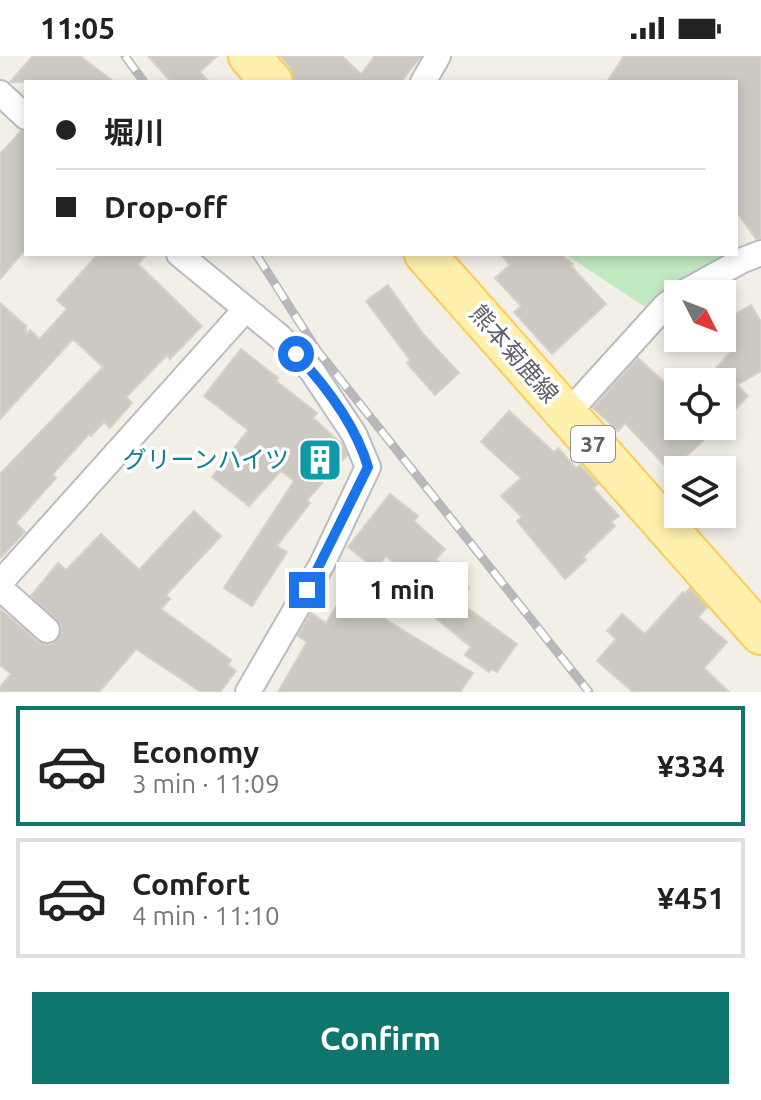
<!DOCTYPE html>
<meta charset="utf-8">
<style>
body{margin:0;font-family:Ubuntu,"Noto Sans JP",sans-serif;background:#f6f6f6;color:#222;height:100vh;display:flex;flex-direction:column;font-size:30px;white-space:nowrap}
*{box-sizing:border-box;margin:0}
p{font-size:26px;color:#767676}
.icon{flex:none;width:44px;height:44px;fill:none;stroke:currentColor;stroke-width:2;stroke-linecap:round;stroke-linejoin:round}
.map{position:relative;height:636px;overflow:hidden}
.side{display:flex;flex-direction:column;background:#fff;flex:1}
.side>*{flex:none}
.banner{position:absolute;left:24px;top:24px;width:714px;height:176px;border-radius:0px;box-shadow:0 4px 12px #0003;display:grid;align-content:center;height:176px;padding:0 32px;background:#fff}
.needle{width:52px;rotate:132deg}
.fabs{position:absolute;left:664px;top:224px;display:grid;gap:16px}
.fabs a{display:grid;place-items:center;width:72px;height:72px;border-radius:0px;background:#fff;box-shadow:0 4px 12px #0003;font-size:40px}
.end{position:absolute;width:36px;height:36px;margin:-18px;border:10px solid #1a73e8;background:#fff;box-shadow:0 0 0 4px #fff}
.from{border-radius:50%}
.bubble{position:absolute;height:56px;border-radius:0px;background:#fff;box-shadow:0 4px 12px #0003;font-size:26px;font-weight:700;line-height:56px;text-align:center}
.banner b{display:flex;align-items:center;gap:28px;height:76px;font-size:30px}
.banner b+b{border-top:2px solid #e0e0e0}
.banner i{width:20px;height:20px;background:#222}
ul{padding:14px 0 0;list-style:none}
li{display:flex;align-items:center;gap:24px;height:120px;margin:0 16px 12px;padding:0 16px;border:4px solid #e0e0e0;border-radius:0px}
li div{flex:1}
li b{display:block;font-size:30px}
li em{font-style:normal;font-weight:700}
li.active{border-color:#0f766e}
li>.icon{width:72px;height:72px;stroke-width:1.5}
.cta{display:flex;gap:16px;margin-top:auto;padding:16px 32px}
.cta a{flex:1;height:92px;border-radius:0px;background:#0f766e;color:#fff;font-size:32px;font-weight:700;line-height:92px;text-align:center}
.status{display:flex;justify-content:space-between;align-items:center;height:56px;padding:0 40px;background:#fff;direction:ltr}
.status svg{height:22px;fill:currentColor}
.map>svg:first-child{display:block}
.green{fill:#c2eac1}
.building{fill:#ccc9c3;stroke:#d6d1c4;stroke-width:2}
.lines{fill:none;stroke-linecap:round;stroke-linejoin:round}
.minor-casing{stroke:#b9bcc1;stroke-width:28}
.primary-casing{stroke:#fccc55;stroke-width:44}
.minor{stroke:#fff;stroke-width:24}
.primary{stroke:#fff1ad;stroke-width:40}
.rail-casing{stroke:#b7b8b9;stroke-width:9}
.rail{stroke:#fff;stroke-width:6;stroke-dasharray:18;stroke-linecap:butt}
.route{stroke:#1a73e8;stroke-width:10}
.labels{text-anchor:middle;stroke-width:7;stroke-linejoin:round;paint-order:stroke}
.shield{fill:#fff;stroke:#8e9195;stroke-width:2}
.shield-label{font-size:22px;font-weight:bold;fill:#5e6268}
.street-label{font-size:24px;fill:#5e6268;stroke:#fff}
.culture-label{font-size:24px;fill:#0d838f;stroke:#fff;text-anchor:end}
</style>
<div class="status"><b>11:05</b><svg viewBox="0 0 49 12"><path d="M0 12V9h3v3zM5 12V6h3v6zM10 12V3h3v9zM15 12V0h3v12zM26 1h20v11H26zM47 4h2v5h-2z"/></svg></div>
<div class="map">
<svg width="761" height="636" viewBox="0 0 761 636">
<rect width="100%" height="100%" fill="#f1efe6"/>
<path class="green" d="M565,198H727L725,203L679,226L659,239L648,253Z"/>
<g class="building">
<path d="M33,0H80L114,26H10Z"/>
<path d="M148,0H217L200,16L209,26H171Z"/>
<path d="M280,0H342L361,18L375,0H421L401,26H294L290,11Z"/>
<path d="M624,0H761V182L756,183L736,155V26H607Z"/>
<path d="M21,75L26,76V193L0,223V98Z"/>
<path d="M98,198H147L138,208L202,270L170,303L167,299L126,341L132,347L110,372L104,366L91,380L89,378L52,419L56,422L16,467L25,476L0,502V418L103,311L73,283L0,363V247L26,270V278L30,274L40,283L67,253L57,244Z"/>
<path d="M501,198H560L573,208L571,210L606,248L552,298L514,256L521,250L495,222L510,209Z"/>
<path d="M388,229L424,279L459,317L435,339L407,307L410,304L366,245Z"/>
<path d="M751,249L761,266V315L737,329L748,340L722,367V326H703L731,296L722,280V266Z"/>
<path d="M241,293L278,322L276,325L317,357L313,362L342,388L347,399L307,444L310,447L277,490L287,496L252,550L224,532L294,425L281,415L249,450L212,421L248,374L204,340Z"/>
<path d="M638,302L678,339V370H719L670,415L625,367L618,375L593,352Z"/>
<path d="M509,355L554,396L558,392L576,412L580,409L598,428L593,432L619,460L611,466L615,470L583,501L586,504L565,523L517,465L522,461L501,440L521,422L481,386Z"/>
<path d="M390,438L418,460L414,465L445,493L436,503L469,532L458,545L517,588L497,616L492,613L489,616L465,599L471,591L409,540L418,528L386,500L376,513L348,491Z"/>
<path d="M194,455L221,480L166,539L170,543L161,553L231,604L228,609L236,615L220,636H201L136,593L99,636H0V631L11,618L0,609V553L38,586L45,589L52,588L61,578V569L31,540L58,507L66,514L101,478L139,514Z"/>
<path d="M690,532L707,551L698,561L727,586L704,612L729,636H633L597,605L616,583L607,575L622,558L645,578L683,536L685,538Z"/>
<path d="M344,538L473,617L460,636H278L307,586L298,580L311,557L326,567Z"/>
</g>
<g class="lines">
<g class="minor-casing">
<g id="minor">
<path d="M423,26L438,0"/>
<path d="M0,37L26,61"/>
<path d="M179,198L280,281L312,315L354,378L368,411L322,508L248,636"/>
<path d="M681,238L743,204L761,197"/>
<path d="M567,358L665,250L678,240"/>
<path d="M0,527L245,254"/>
<path d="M0,532L47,574"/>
</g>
</g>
<g class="primary-casing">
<g id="primary">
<path d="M249,0L272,26"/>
<path d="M425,198L761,578"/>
</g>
</g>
<use href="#minor" class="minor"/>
<use href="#primary" class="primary"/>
<g class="rail-casing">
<g id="rail">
<path d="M125,0L144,26"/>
<path d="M256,198L317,294L589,636"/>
</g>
</g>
<use href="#rail" class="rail"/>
</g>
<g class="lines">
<path class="route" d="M296,298C325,329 356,370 368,411L307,534"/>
</g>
<defs>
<g id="building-square" transform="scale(2.3)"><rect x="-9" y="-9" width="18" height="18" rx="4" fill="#0f9aa8" stroke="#fff"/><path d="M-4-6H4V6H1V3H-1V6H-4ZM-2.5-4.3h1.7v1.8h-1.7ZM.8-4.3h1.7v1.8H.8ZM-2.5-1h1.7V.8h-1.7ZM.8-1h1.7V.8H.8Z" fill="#fff"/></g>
</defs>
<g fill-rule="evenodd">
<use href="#building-square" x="320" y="404"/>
</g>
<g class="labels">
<rect class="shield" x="571" y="370" width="44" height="36" rx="6"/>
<g class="shield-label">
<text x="593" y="396">37</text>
</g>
<g class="street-label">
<text transform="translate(514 298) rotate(49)" y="8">熊本菊鹿線</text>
</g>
<g class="culture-label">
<text x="289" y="412">グリーンハイツ</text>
</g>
</g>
</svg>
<div class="fabs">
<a><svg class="needle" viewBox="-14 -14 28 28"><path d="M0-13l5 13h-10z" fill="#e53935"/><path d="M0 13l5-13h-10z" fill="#767676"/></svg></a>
<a><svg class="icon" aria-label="locate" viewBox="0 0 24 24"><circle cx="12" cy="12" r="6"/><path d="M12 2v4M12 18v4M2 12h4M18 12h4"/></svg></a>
<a><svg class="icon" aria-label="layers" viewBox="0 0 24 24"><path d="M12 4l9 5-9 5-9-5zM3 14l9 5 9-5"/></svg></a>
</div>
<i class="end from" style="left:296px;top:298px"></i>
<i class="end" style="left:307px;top:534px"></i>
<div class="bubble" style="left:336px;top:506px;width:132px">1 min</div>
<div class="banner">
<b><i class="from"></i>堀川</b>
<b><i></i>Drop-off</b>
</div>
</div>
<section class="side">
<ul>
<li class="active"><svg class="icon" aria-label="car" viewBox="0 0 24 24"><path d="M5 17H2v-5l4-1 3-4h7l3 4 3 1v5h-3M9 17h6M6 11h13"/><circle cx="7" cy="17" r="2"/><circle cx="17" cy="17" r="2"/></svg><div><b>Economy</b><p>3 min · 11:09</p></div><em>¥334</em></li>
<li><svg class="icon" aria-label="car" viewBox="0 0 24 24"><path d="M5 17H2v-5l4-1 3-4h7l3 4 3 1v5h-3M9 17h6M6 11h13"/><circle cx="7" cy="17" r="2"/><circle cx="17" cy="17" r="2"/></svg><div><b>Comfort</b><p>4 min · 11:10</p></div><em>¥451</em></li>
</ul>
<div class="cta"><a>Confirm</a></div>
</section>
